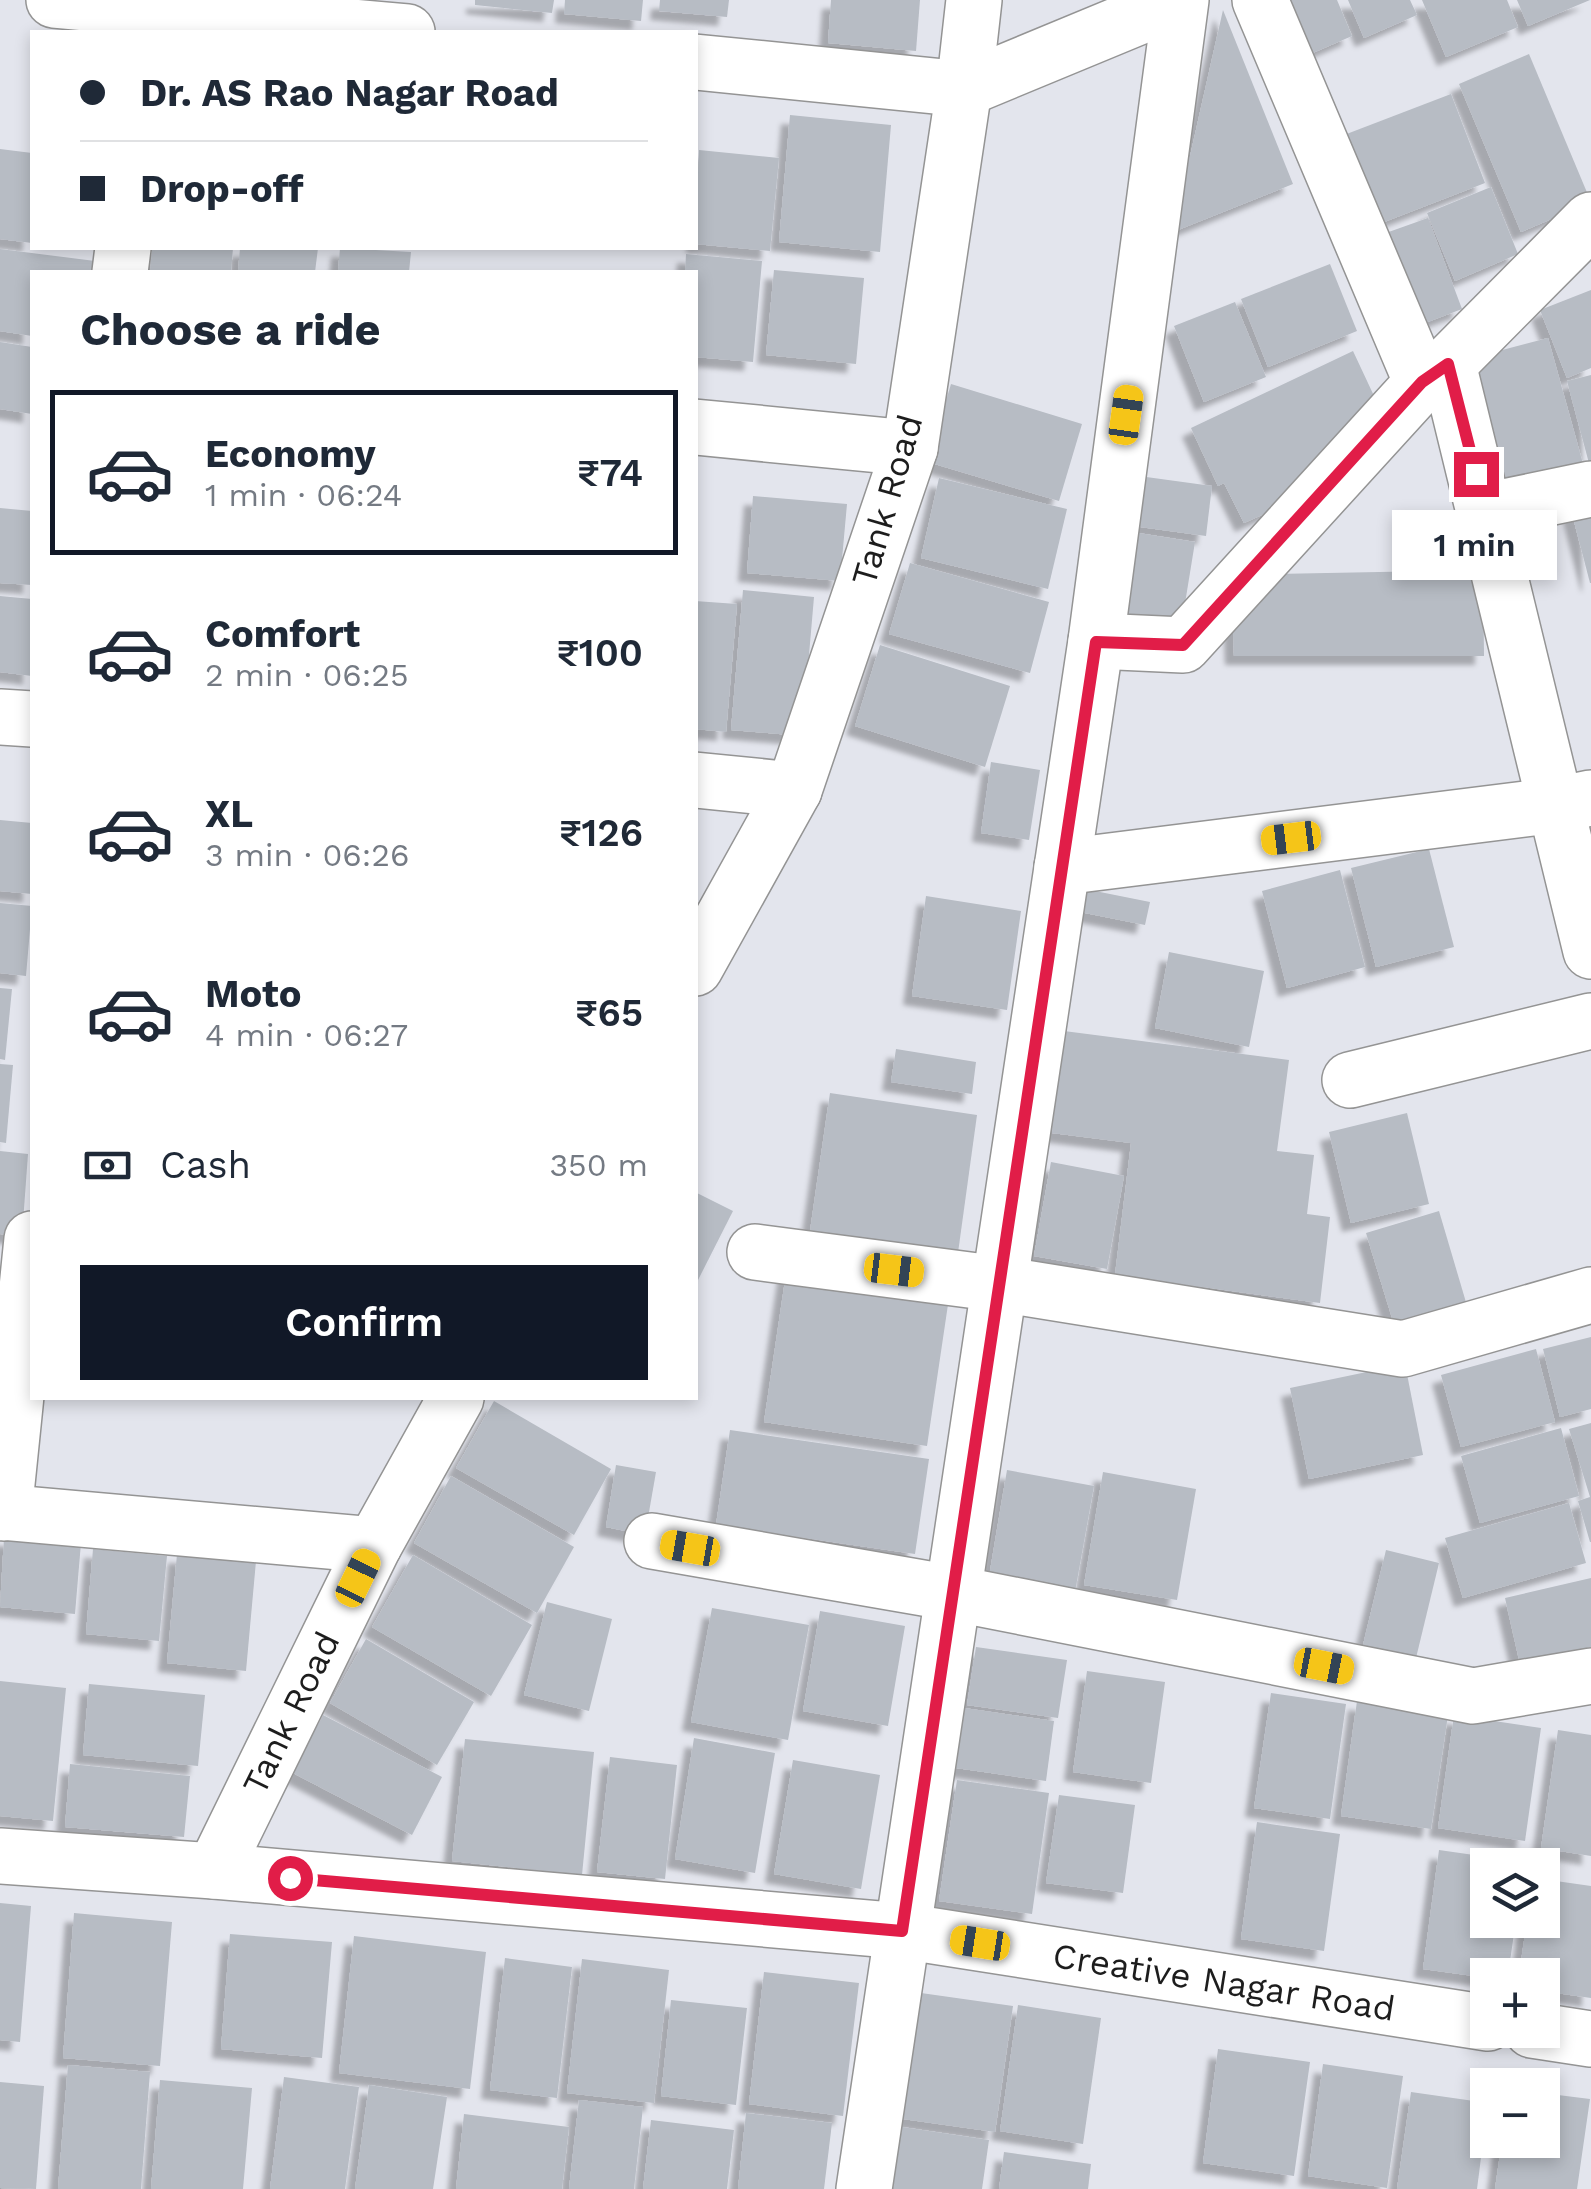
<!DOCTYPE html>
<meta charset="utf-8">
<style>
body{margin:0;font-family:"Work Sans",sans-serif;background:#f6f6f7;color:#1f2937;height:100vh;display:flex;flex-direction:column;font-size:38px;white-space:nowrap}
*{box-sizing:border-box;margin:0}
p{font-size:32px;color:#747a83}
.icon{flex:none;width:55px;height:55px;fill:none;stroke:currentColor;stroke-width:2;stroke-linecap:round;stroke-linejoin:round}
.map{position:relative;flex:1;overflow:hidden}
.details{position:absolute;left:30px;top:270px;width:668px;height:1130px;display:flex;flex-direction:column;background:#fff;border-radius:0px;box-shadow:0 5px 15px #0003}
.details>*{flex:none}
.guide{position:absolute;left:30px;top:30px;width:668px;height:220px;border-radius:0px;box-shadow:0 5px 15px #0003;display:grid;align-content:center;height:220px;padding:0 50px;background:#fff}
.buttons{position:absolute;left:1470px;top:1848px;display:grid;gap:20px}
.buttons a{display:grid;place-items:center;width:90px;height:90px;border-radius:0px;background:#fff;box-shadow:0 5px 15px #0003;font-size:50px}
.end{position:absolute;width:45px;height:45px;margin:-22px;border:12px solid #e11d48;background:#fff;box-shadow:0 0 0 5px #fff}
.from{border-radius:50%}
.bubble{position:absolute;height:70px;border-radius:0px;background:#fff;box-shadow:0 5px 15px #0003;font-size:32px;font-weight:600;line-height:70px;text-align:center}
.car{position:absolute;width:30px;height:60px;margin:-30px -15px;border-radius:12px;box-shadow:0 0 8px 2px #0007;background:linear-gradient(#f5c518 24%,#345 0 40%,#f5c518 0 76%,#345 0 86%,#f5c518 0)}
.guide b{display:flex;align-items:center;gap:35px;height:95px;font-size:38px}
.guide b+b{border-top:2px solid #e0e1e3}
.guide i{width:25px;height:25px;background:#1f2937}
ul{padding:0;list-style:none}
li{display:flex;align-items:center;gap:30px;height:165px;margin:0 20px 15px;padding:0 30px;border:5px solid transparent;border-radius:0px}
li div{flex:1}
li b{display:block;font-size:38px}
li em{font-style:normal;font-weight:600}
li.current{border-color:#111827}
li>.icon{width:90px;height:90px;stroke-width:1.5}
h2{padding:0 50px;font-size:45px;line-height:120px}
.pay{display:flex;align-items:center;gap:25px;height:110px;padding:0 50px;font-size:38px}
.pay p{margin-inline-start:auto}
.button{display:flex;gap:20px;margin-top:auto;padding:20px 50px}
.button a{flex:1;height:115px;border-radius:0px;background:#111827;color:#fff;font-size:40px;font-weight:600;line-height:115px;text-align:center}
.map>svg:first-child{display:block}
.building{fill:#b7bcc4;filter:url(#shadow)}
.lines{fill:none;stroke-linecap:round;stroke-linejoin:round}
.minor-casing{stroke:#949494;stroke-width:58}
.tertiary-casing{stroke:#949494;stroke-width:58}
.minor{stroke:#fff;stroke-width:55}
.tertiary{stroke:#fff;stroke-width:55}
.route{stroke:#e11d48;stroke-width:12}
.labels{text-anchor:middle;stroke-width:8;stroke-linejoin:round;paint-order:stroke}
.street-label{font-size:35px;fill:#1d1d1d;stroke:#fff}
</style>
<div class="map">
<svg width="1591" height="2189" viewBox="0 0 1591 2189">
<defs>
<filter id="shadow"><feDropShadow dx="-9" dy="9" stdDeviation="2.5" flood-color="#0004"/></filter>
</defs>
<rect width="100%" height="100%" fill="#e3e5ed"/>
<g class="building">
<path d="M475,0H554L552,13L475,5Z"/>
<path d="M565,0H643L641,21L564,14Z"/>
<path d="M660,0H729L727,17L659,11Z"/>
<path d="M831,0H920L916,51L828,43Z"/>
<path d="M1276,0H1337L1352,36L1301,58Z"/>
<path d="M1348,0H1410L1417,15L1364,38Z"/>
<path d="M1422,0H1507L1518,27L1446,57Z"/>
<path d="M1517,0H1590L1528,26Z"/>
<path d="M1223,10L1293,184L1173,232Z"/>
<path d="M1529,54L1591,202L1521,232L1459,84Z"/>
<path d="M1451,94L1485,183L1379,224L1344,135Z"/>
<path d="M790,115L891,125L880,252L779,242Z"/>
<path d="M0,149L32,153V243L0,239Z"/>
<path d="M699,150L779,158L770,251L695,244Z"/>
<path d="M1491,187L1518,254L1455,281L1427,213Z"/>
<path d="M1428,218L1462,309L1417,326L1383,234Z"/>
<path d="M152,248H233L231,272H150Z"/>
<path d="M240,248H318L315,272H238Z"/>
<path d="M340,248L411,252L409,272H338Z"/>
<path d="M0,249L103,262L101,272H32V336L0,331Z"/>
<path d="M686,254L762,261L753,362L695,357V272H685Z"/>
<path d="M1330,264L1357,331L1268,367L1241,299Z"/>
<path d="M774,270L864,278L856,364L766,355Z"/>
<path d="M1591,290V368L1567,378L1540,310Z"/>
<path d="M1235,302L1266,377L1204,402L1174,326Z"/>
<path d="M1548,338L1583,464L1502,486L1468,359Z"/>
<path d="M0,342L32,347V414L0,409Z"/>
<path d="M1353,351L1382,413L1308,494L1244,523L1224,483L1218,486L1191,428Z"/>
<path d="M1591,375V467H1590L1567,381Z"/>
<path d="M951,384L1082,424L1059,501L928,462Z"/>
<path d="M1139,476L1212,486L1206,536L1133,526Z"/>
<path d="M939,478L1067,509L1048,589L921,558Z"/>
<path d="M753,496L847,504L840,581L747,573Z"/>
<path d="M1591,500V583H1590L1570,506Z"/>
<path d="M0,508L32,511V585L0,583Z"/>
<path d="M1132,532L1195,542L1180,634L1117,623Z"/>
<path d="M910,563L1049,602L1030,673L889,634Z"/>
<path d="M1483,570L1484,656H1234L1232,607L1275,574Z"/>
<path d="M743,590L814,597L802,736L731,730Z"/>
<path d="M0,596L32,599V676L0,672Z"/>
<path d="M695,601L737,604L726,732L695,729Z"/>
<path d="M880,645L1010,686L985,767L855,726Z"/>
<path d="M991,762L1040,770L1029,840L981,833Z"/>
<path d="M0,820L32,823V894L0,891Z"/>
<path d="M1429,849L1454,947L1376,967L1351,868Z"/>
<path d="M1340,870L1365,967L1287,988L1262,891Z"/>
<path d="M1075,887L1150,902L1145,925L1070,910Z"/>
<path d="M926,896L1021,911L1007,1010L912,996Z"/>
<path d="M0,903L32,906L26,976L0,973Z"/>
<path d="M1169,952L1264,971L1249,1047L1155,1028Z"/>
<path d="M0,988L12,989L5,1060L0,1059Z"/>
<path d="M1064,1031L1289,1060L1277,1151L1314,1155L1307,1214L1330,1217L1320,1303L1115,1275L1131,1143L1052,1133Z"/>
<path d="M896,1049L976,1062L972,1094L891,1082Z"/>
<path d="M0,1064L13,1065L6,1143L0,1142Z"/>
<path d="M830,1093L977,1115L957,1260L809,1238Z"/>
<path d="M1407,1113L1429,1204L1351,1223L1329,1132Z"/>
<path d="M0,1151L28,1154L22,1236L0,1234Z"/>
<path d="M1051,1162L1124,1176L1107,1269L1034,1256Z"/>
<path d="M695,1192L733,1211L695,1286Z"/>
<path d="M1439,1211L1468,1309L1396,1331L1366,1233Z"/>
<path d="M787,1267L950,1291L927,1446L764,1422Z"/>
<path d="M1591,1337V1409L1560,1417L1543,1349Z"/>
<path d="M1536,1349L1555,1422L1461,1447L1441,1375Z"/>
<path d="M1405,1364L1423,1455L1309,1479L1290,1388Z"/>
<path d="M494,1401L611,1469L574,1535L456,1468Z"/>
<path d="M1591,1423V1542H1590L1578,1501L1590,1497L1569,1429Z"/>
<path d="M1561,1428L1579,1496L1480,1523L1461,1456Z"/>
<path d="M730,1430L929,1459L915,1554L716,1525Z"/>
<path d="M616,1465L656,1472L645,1535L606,1527Z"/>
<path d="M1007,1470L1094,1486L1075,1592L989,1577Z"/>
<path d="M1103,1472L1196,1489L1177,1600L1084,1585Z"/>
<path d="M451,1476L574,1547L537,1613L414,1543Z"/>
<path d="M1569,1503L1586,1563L1463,1598L1445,1538Z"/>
<path d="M4,1537L81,1543L75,1614L0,1607Z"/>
<path d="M93,1549L167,1556L159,1641L86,1634Z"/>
<path d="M1386,1550L1439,1563L1416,1658L1363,1645Z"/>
<path d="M177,1554L256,1561L246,1671L167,1663Z"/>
<path d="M413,1555L532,1625L491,1696L372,1627Z"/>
<path d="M1591,1578V1647L1520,1664L1505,1598Z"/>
<path d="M547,1602L612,1619L589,1711L524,1695Z"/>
<path d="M712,1608L809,1625L788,1740L691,1722Z"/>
<path d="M820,1611L905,1626L888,1726L803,1711Z"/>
<path d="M366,1639L474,1702L437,1765L330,1703Z"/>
<path d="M976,1647L1067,1660L1058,1718L967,1705Z"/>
<path d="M1087,1671L1165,1682L1151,1783L1073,1772Z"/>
<path d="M0,1681L66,1688L53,1821L0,1816Z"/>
<path d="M89,1684L205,1695L198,1766L83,1755Z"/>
<path d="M1271,1693L1346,1704L1330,1819L1254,1808Z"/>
<path d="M1357,1701L1448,1715L1431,1829L1341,1816Z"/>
<path d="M964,1708L1054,1721L1046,1781L956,1768Z"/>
<path d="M323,1715L442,1777L412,1835L293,1773Z"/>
<path d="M1454,1715L1541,1728L1525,1841L1438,1828Z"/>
<path d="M1558,1730L1591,1735V1856L1541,1848Z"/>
<path d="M694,1738L775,1753L755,1873L675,1859Z"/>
<path d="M465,1739L594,1752L582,1875L452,1861Z"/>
<path d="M610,1757L677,1765L665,1879L597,1872Z"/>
<path d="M793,1760L880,1775L861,1889L774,1874Z"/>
<path d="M70,1764L190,1776L184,1837L65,1827Z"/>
<path d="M957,1780L1049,1793L1032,1914L939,1901Z"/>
<path d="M1059,1795L1135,1805L1123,1893L1046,1883Z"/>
<path d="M1257,1822L1340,1834L1324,1951L1241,1939Z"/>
<path d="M1439,1850L1530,1863L1488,1865V1920H1516L1508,1975H1488V1978L1423,1969Z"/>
<path d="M1542,1879L1591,1886V1998L1542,1991V1975H1519L1527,1920H1542Z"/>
<path d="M0,1903L31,1906L20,2042L0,2040Z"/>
<path d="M74,1913L172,1922L160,2066L63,2058Z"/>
<path d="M230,1934L332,1942L322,2058L221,2049Z"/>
<path d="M354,1936L486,1952L470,2089L339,2073Z"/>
<path d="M505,1958L572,1967L557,2098L490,2090Z"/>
<path d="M582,1959L669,1970L654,2103L567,2093Z"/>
<path d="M764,1972L859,1983L843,2116L749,2104Z"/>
<path d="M921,1993L1013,2006L995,2132L903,2119Z"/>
<path d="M671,2000L747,2008L736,2105L661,2096Z"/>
<path d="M1018,2005L1101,2018L1083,2144L1000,2131Z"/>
<path d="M1218,2049L1310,2062L1294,2176L1203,2163Z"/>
<path d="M1323,2064L1403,2076L1387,2188L1308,2176Z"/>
<path d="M68,2065L150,2072L141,2189H58Z"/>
<path d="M284,2077L359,2087L345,2189H270Z"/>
<path d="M160,2080L252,2088L243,2189H151Z"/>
<path d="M0,2082L44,2086L36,2189L0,2188Z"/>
<path d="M369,2085L447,2097L433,2189H355Z"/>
<path d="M1411,2092L1488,2103L1477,2189H1397Z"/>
<path d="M1542,2093L1590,2099L1577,2189H1495L1502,2140H1542Z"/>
<path d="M579,2100L643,2107L634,2189H569Z"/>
<path d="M746,2113L832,2123L824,2189H738Z"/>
<path d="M464,2114L569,2127L562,2189H456Z"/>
<path d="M651,2120L734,2130L727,2189H643Z"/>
<path d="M902,2127L989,2140L982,2189H893Z"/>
<path d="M1004,2152L1091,2164L1088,2189H999Z"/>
</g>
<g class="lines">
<g class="minor-casing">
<g id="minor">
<path d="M1260,0L1422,383"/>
<path d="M120,272L123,248"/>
<path d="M1448,364L1591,951"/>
<path d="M695,427L910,448"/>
<path d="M1485,511L1591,489"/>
<path d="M1096,641L1183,645L1422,383L1448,364L1591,220"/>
<path d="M0,717L32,719"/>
<path d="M695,780L794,790"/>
<path d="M1062,867L1557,805L1591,798"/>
<path d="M695,968L794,790L910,448L964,89L974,0"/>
<path d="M1350,1080L1591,1021"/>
<path d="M755,1252L1000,1284L1403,1349L1591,1295"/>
<path d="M0,1512L374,1545"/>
<path d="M4,1513L32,1239"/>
<path d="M652,1541L952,1593L1473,1696L1591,1676"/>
<path d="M214,1871L374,1545L456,1398"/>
</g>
</g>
<g class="tertiary-casing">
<g id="tertiary">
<path d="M54,0L407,32"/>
<path d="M695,62L964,89L1179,0"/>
<path d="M0,1856L214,1871L902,1931L1488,2023"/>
<path d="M1532,2030L1591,2039"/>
<path d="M864,2189L1096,641L1181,0"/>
</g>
</g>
<use href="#minor" class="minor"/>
<use href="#tertiary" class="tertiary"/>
</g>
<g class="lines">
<path class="route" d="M290,1878L902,1931L1096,642L1183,645L1422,382L1448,364L1476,474"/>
</g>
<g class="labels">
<g class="street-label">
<text transform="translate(887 500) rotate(-74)" y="12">Tank Road</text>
<text transform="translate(291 1713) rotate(-64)" y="12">Tank Road</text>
<text transform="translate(1224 1982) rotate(9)" y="12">Creative Nagar Road</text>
</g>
</g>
</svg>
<div class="buttons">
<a><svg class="icon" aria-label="layers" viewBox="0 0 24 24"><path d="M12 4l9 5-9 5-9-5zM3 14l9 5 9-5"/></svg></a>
<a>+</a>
<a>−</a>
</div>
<i class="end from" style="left:290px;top:1878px"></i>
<i class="end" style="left:1476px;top:474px"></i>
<div class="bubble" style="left:1392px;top:510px;width:165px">1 min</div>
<i class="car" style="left:1126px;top:415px;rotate:8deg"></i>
<i class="car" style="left:1291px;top:838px;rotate:263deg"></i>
<i class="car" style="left:894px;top:1270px;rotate:97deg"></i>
<i class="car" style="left:690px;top:1548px;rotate:280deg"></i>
<i class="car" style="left:358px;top:1578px;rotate:26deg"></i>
<i class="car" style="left:1324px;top:1666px;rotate:101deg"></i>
<i class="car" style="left:980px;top:1943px;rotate:279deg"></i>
<div class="guide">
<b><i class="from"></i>Dr. AS Rao Nagar Road</b>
<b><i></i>Drop-off</b>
</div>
<section class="details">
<h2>Choose a ride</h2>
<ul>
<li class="current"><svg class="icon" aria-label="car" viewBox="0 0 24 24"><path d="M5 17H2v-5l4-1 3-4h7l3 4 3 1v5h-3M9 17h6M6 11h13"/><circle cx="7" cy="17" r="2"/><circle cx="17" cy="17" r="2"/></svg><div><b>Economy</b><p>1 min · 06:24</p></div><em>₹74</em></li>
<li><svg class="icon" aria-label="car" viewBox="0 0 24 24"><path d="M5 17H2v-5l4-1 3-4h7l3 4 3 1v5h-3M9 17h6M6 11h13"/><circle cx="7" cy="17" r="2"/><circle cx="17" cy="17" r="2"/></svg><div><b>Comfort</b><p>2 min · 06:25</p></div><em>₹100</em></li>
<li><svg class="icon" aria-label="car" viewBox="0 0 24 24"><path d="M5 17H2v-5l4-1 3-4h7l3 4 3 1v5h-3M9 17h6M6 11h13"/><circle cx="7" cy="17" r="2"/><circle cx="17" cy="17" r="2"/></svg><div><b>XL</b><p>3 min · 06:26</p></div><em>₹126</em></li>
<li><svg class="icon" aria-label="car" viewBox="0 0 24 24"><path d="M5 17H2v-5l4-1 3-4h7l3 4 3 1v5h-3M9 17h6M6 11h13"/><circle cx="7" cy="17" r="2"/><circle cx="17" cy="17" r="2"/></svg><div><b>Moto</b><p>4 min · 06:27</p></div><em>₹65</em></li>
</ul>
<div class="pay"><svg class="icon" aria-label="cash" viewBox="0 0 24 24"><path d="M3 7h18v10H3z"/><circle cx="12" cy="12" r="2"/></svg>Cash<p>350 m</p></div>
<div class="button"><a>Confirm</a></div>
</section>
</div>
